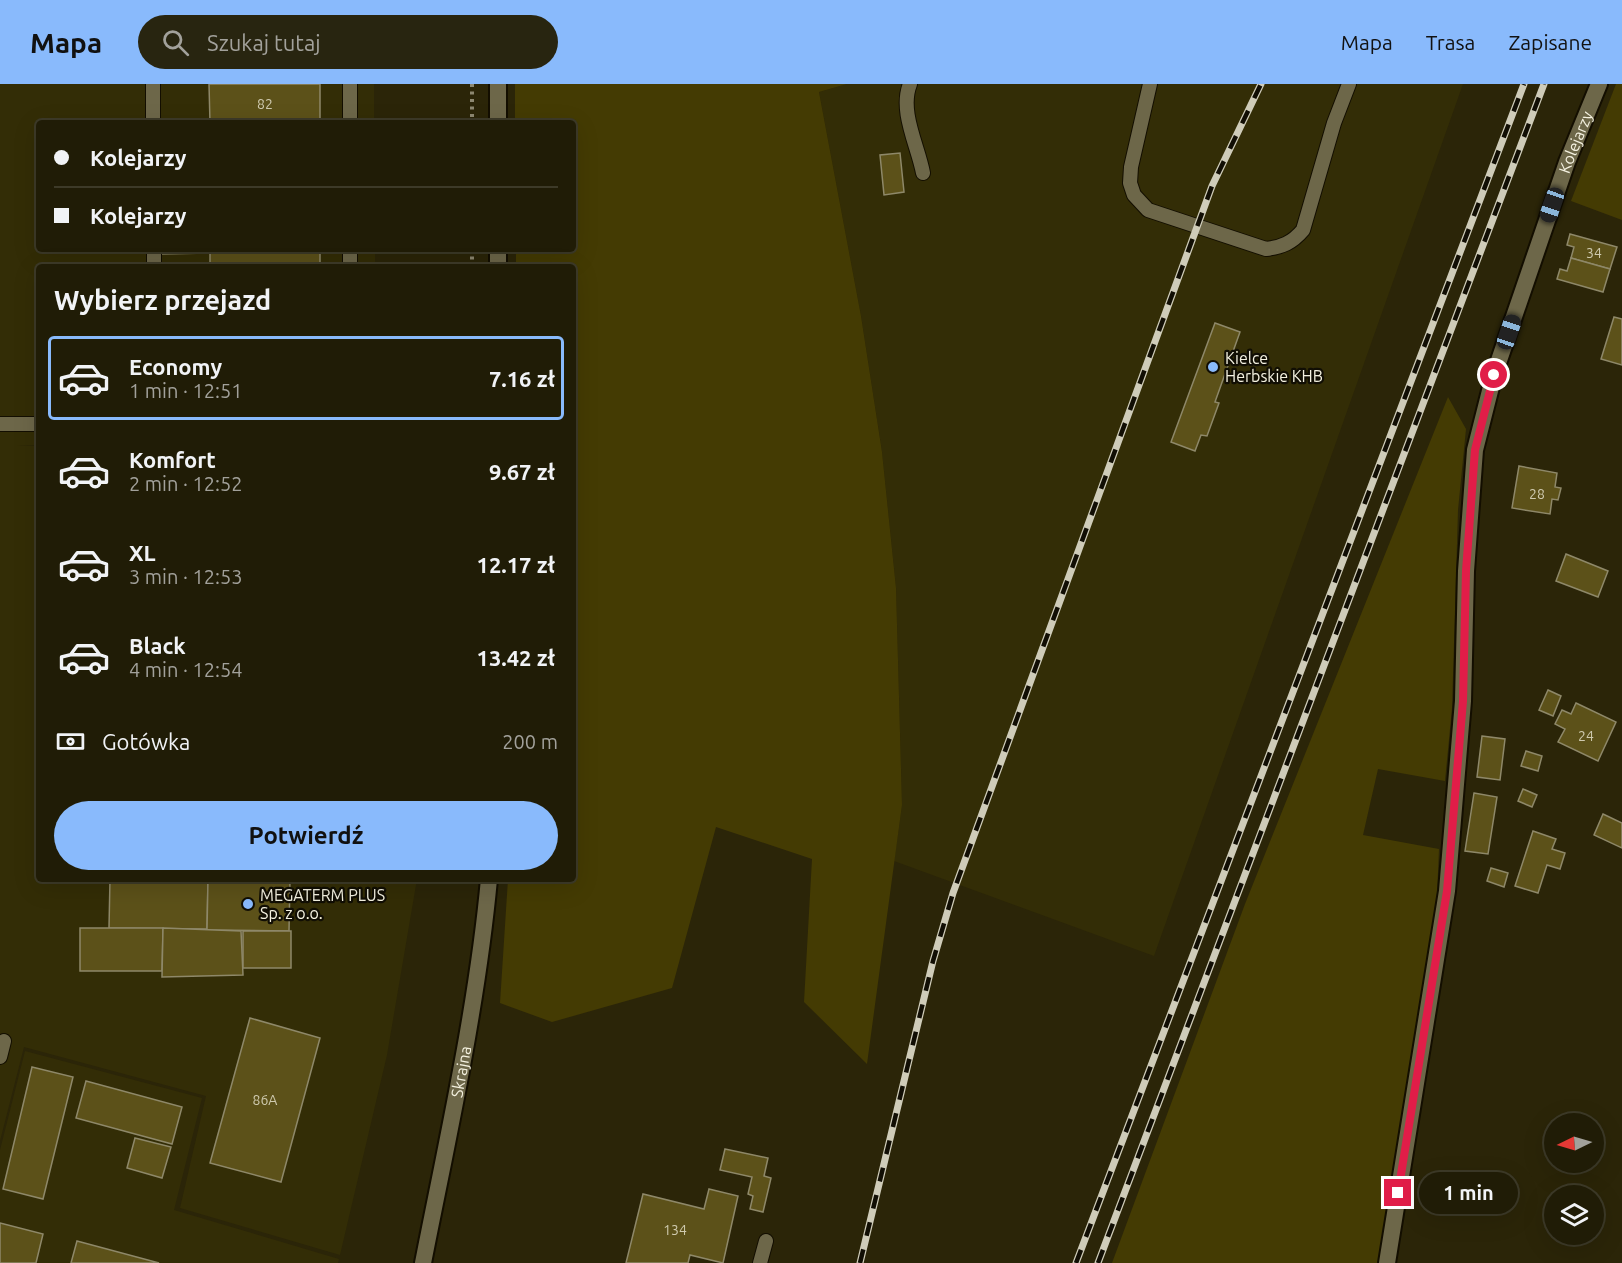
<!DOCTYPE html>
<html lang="pl">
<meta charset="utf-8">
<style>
body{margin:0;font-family:Ubuntu,sans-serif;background:#282510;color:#f1f3f6;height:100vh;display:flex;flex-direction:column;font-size:22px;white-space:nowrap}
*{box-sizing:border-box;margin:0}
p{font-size:20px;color:#a2a19b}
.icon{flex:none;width:33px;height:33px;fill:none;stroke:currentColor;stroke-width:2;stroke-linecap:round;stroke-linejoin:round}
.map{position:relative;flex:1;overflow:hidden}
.side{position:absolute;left:36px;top:180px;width:540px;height:618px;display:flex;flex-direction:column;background:#201c06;border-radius:6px;box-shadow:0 6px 24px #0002,0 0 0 2px #3d3a28}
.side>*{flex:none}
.banner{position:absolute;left:36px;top:36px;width:540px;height:132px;border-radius:6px;box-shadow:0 6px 24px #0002,0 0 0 2px #3d3a28;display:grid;align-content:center;height:132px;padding:0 18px;background:#201c06}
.needle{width:39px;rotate:265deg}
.buttons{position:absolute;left:1544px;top:1029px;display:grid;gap:12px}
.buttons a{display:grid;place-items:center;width:60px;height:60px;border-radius:50%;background:#201c06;box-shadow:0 6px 24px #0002,0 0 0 2px #3d3a28;font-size:30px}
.end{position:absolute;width:27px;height:27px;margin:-14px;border:8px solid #e11d48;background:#fff;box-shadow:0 0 0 3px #fff}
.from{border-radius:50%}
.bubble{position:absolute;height:42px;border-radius:21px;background:#201c06;box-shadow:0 6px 24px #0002,0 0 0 2px #3d3a28;font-size:20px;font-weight:700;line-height:42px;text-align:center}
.car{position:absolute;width:18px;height:36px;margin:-18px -9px;border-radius:8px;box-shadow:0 0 4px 2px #0007;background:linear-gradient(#222 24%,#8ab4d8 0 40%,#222 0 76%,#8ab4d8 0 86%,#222 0)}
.banner b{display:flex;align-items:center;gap:21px;height:57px;font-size:22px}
.banner b+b{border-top:2px solid #3d3a28}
.banner i{width:15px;height:15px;background:#f1f3f6}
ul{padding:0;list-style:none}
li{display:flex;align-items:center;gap:18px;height:84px;margin:0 12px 9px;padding:0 6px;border:3px solid transparent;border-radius:6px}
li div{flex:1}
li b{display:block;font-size:22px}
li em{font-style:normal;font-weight:700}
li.current{border-color:#89bafc}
li>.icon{width:54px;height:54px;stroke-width:1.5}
h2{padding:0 18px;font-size:27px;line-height:72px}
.pay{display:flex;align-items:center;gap:15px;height:66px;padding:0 18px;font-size:22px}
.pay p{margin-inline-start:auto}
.primary-button{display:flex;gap:12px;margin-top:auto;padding:12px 18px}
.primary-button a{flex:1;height:69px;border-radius:36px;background:#89bafc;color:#111;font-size:24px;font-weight:700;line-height:69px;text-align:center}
header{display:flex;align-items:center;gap:36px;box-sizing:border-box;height:84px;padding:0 30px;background:#89bafc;color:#111}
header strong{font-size:28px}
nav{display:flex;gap:33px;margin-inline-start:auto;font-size:21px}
.search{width:420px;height:54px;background:#282510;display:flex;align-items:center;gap:15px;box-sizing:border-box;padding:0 21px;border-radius:33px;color:#a2a19b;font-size:22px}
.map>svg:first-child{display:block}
.built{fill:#332d06}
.green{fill:#443b03}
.building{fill:#5c5119;stroke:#8e8869;stroke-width:1.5}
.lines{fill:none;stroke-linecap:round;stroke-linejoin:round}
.service-casing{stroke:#130e00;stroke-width:16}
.minor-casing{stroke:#130e00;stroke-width:20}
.path{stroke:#8d8871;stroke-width:4;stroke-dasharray:3 4.5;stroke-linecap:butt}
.service{stroke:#6d6749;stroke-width:14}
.minor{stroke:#6d6749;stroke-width:16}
.rail-casing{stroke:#cfccb9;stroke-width:7}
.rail{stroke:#110e04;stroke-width:4.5;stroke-dasharray:14;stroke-linecap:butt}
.route{stroke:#e11d48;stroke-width:8}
.poi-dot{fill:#89bafc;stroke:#110e04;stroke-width:2}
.labels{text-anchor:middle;stroke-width:4.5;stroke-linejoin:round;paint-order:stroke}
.number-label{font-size:14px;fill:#cfcaaf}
.street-label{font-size:16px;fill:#f5f2e1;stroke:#110e04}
.poi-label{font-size:16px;fill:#f5f2e1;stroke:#110e04;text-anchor:start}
</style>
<header>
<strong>Mapa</strong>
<div class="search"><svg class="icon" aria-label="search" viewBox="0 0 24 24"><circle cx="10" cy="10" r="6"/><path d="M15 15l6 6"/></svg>Szukaj tutaj</div>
<nav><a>Mapa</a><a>Trasa</a><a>Zapisane</a></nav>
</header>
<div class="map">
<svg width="1622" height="1179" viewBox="0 0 1622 1179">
<rect width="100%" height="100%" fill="#2b2508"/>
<g class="built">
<path d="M0,0H374V39H39V165H375V183H39V361L17,362H39V795H417L387,971L340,1171L180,1124L206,1012L24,963L0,1057Z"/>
<path d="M847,0H1463L1154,872L894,777L902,721L896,504L882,368L861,232L819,8Z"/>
<path d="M25,967L202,1014L174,1126L339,1175L338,1179H0V1066Z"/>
</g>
<g class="green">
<path d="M515,0H847L819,8L861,232L882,368L896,504L902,721L867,980L804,918L812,775L716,743L672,904L552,938L500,919L508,795H573V183H516V165H573V39H515Z"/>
<path d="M1616,0H1622V136L1571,117Z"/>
<path d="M1448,313L1466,345L1458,426L1452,624L1445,697L1378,685L1363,751L1439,765L1437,811L1380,1179H1112L1245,820Z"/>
</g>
<g class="building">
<path d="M209,0H320V39H210Z"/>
<path d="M900,69L904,108L884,111L880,71Z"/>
<path d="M1570,150L1617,163L1610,185L1571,174L1574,163L1567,161Z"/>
<path d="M159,165H320V183H210V169L159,170Z"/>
<path d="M1571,174L1610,185L1603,208L1557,195L1560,185L1567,187Z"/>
<path d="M1614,233L1622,235V281L1601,275Z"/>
<path d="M1215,239L1240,248L1215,318L1219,319L1207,352L1201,351L1195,367L1171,358Z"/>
<path d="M1519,382L1557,389L1555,403L1561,404L1558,416L1552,415L1550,430L1512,424Z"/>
<path d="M1566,470L1608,487L1598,513L1556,497Z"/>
<path d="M1548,606L1561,612L1553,632L1539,626Z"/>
<path d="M1576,619L1616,638L1598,677L1558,658L1565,645L1555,640L1562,626L1571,630Z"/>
<path d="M1482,652L1505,655L1500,696L1477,693Z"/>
<path d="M1526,667L1542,672L1538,687L1521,682Z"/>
<path d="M1523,705L1537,711L1532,723L1518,717Z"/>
<path d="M1474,709L1497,713L1488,770L1465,767Z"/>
<path d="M1603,730L1622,739V764L1594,751Z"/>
<path d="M1533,747L1556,755L1552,765L1565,769L1560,785L1547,781L1538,809L1515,802Z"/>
<path d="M1491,784L1508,789L1504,803L1487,797Z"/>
<path d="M110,795H208L207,845L109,844Z"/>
<path d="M208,795H290L289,847L207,846Z"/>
<path d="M80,844H163L162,887H80Z"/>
<path d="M163,844L241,847L243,891L162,893Z"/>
<rect x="243" y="847" width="48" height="37"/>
<path d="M250,934L320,954L281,1098L210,1079Z"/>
<path d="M32,983L73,993L43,1115L3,1105Z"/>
<path d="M86,997L182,1023L172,1060L76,1034Z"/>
<path d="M135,1054L171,1063L162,1094L127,1084Z"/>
<path d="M725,1065L768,1074L764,1092L771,1094L763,1128L750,1125L753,1112L748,1110L752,1093L720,1086Z"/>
<path d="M709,1105L738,1112L723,1179L690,1171L688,1179H626L643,1110L704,1125Z"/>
<path d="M0,1139L43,1150L36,1179H0Z"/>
<path d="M77,1157L159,1179H71Z"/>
</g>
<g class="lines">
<g class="service-casing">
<g id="service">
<path d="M153,0V39"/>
<path d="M350,0V39"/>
<path d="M910,0C899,27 918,62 923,89"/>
<path d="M1150,0L1131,83L1130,99L1134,111L1148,126L1266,165C1282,163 1292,159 1303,146L1334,39L1349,0"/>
<path d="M154,165V183"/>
<path d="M350,165V183"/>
<path d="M0,340H39"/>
<path d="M0,973L4,957"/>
<path d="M760,1179L766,1157"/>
</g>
</g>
<g class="minor-casing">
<g id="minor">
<path d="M498,0V39"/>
<path d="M498,183V165"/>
<path id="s1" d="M423,1179C448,1052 477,924 489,795"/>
<path id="s2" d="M1387,1179L1447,807L1463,617L1466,487L1475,366L1494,291L1567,78L1599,0"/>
</g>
</g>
<g class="path">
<path d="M472,0V39"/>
<path d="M472,165V183"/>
</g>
<use href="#service" class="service"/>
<use href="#minor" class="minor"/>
<g class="rail-casing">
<g id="rail">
<path d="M860,1179L933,877L953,809L1212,102L1261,0"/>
<path d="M1076,1179L1524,0"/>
<path d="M1098,1179L1544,0"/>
</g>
</g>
<use href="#rail" class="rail"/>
</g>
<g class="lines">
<path class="route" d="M1398,1109L1447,807L1463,617L1466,487L1475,366L1494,291"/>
</g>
<g class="poi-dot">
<circle cx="1213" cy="283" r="6"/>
<circle cx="248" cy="820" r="6"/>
</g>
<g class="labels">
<g class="number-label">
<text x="265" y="25">82</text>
<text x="1594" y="174">34</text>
<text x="1537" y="415">28</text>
<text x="1586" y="657">24</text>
<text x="265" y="1021">86A</text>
<text x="675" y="1151">134</text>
</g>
<g class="street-label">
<text dy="6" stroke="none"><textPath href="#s2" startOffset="1143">Kolejarzy</textPath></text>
<text dy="6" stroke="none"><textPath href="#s1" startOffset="195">Skrajna</textPath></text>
</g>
<g class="poi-label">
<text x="1225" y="280">Kielce<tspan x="1225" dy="18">Herbskie KHB</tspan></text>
<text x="260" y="817">MEGATERM PLUS<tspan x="260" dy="18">Sp. z o.o.</tspan></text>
</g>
</g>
</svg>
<div class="buttons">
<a><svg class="needle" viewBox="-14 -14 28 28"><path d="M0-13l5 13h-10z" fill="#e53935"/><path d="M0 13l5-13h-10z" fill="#a2a19b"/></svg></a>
<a><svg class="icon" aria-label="layers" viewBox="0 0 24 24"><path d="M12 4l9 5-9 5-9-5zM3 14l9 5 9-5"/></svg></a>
</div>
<i class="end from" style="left:1494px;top:291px"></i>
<i class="end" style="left:1398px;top:1109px"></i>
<div class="bubble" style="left:1419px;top:1088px;width:99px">1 min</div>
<i class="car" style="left:1552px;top:121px;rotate:199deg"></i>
<i class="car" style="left:1509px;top:248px;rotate:19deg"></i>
<div class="banner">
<b><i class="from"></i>Kolejarzy</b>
<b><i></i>Kolejarzy</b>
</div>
<section class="side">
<h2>Wybierz przejazd</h2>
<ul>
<li class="current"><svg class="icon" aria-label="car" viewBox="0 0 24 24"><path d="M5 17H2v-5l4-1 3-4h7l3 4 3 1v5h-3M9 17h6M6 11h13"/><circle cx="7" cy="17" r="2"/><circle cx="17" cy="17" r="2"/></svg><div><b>Economy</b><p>1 min · 12:51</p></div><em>7.16 zł</em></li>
<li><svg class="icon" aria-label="car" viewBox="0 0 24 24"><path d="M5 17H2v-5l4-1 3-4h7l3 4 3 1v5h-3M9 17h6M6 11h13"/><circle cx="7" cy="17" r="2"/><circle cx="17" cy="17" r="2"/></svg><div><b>Komfort</b><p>2 min · 12:52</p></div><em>9.67 zł</em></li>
<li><svg class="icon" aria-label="car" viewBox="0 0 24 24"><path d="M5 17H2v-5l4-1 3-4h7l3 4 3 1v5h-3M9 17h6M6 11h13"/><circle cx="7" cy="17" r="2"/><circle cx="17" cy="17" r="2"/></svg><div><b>XL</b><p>3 min · 12:53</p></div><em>12.17 zł</em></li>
<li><svg class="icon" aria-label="car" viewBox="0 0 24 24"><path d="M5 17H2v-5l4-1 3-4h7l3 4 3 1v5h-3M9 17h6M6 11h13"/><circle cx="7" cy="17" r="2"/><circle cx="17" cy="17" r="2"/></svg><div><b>Black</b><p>4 min · 12:54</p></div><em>13.42 zł</em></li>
</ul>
<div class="pay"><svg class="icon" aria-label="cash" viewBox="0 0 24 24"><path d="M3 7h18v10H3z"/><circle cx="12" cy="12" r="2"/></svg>Gotówka<p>200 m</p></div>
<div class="primary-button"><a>Potwierdź</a></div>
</section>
</div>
